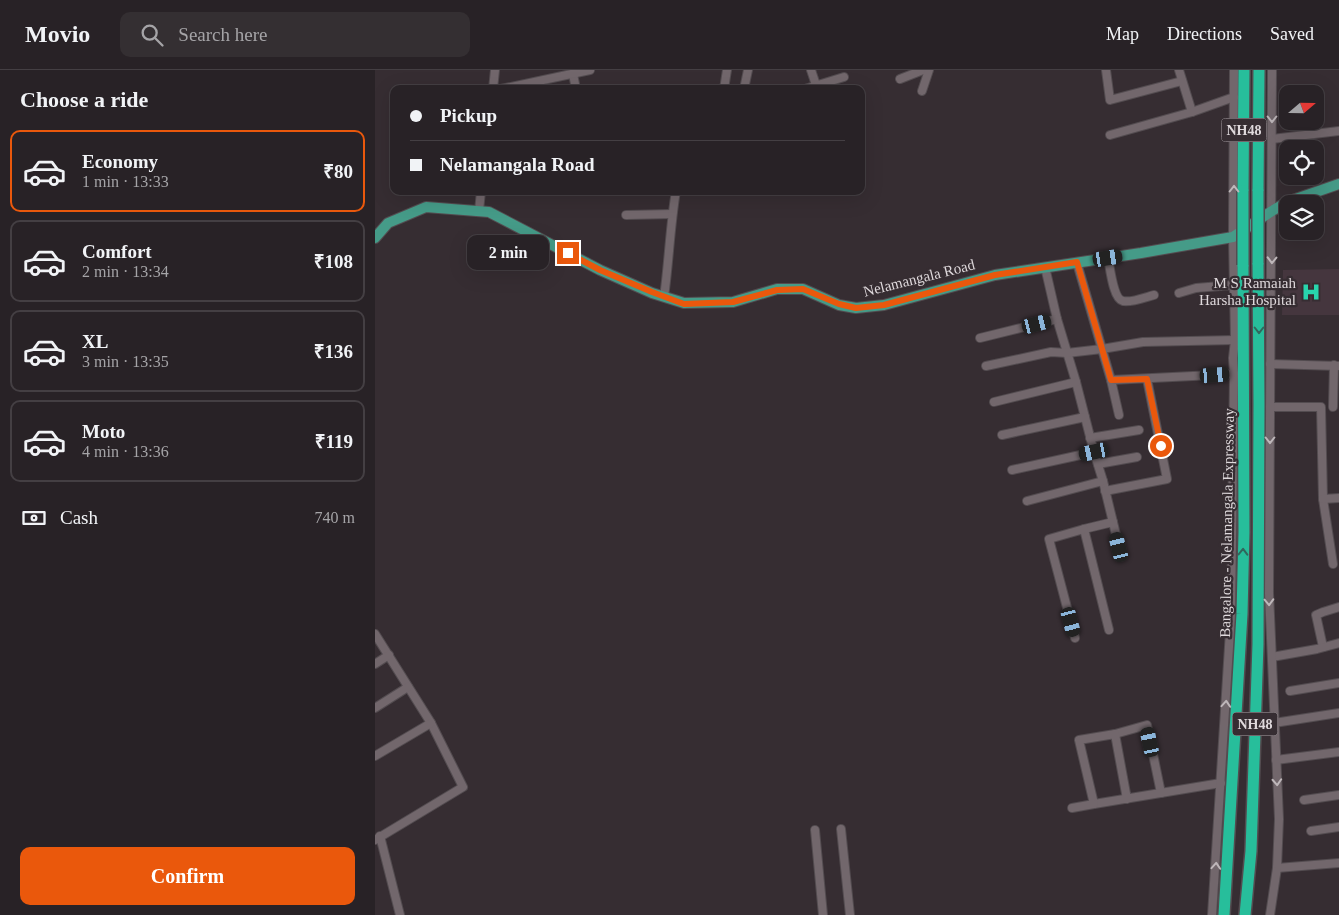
<!DOCTYPE html>
<meta charset="utf-8">
<style>
body{margin:0;font-family:"Times New Roman",serif;background:#342f32;color:#f1f3f6;height:100vh;display:flex;flex-direction:column;font-size:19px;white-space:nowrap}
*{box-sizing:border-box;margin:0}
p{font-size:16px;color:#a5a4a7}
.icon{flex:none;width:28px;height:28px;fill:none;stroke:currentColor;stroke-width:2;stroke-linecap:round;stroke-linejoin:round}
.map{position:relative;flex:1;overflow:hidden}
.side{display:flex;flex-direction:column;background:#282226;width:375px}
.side>*{flex:none}
.top-card{position:absolute;left:15px;top:15px;width:475px;height:110px;border-radius:10px;box-shadow:0 5px 20px #0002,0 0 0 1px #443f43;display:grid;align-content:center;height:110px;padding:0 20px;background:#282226}
.needle{width:32px;rotate:70deg}
.controls{position:absolute;left:904px;top:15px;display:grid;gap:10px}
.controls a{display:grid;place-items:center;width:45px;height:45px;border-radius:10px;background:#282226;box-shadow:0 5px 20px #0002,0 0 0 1px #443f43;font-size:25px}
.end{position:absolute;width:22px;height:22px;margin:-11px;border:6px solid #ea580c;background:#fff;box-shadow:0 0 0 2px #fff}
.from{border-radius:50%}
.bubble{position:absolute;height:35px;border-radius:10px;background:#282226;box-shadow:0 5px 20px #0002,0 0 0 1px #443f43;font-size:16px;font-weight:800;line-height:35px;text-align:center}
.car{position:absolute;width:15px;height:30px;margin:-15px -8px;border-radius:6px;box-shadow:0 0 4px 1px #0007;background:linear-gradient(#222 24%,#8ab4d8 0 40%,#222 0 76%,#8ab4d8 0 86%,#222 0)}
.top-card b{display:flex;align-items:center;gap:18px;height:48px;font-size:19px}
.top-card b+b{border-top:1px solid #443f43}
.top-card i{width:12px;height:12px;background:#f1f3f6}
ul{padding:0;list-style:none}
li{display:flex;align-items:center;gap:15px;height:82px;margin:0 10px 8px;padding:0 10px;border:2px solid #443f43;border-radius:10px}
li div{flex:1}
li b{display:block;font-size:19px}
li em{font-style:normal;font-weight:800}
li.on{border-color:#ea580c}
li>.icon{width:45px;height:45px;stroke-width:1.5}
h2{padding:0 20px;font-size:22px;line-height:60px}
.pay{display:flex;align-items:center;gap:12px;height:55px;padding:0 20px;font-size:19px}
.pay p{margin-inline-start:auto}
.action{display:flex;gap:10px;margin-top:auto;padding:10px 20px}
.action a{flex:1;height:58px;border-radius:10px;background:#ea580c;color:#fff;font-size:20px;font-weight:800;line-height:58px;text-align:center}
header{display:flex;align-items:center;gap:30px;box-sizing:border-box;height:70px;padding:0 25px;background:#282226;border-bottom:1px solid #443f43}
header strong{font-size:24px}
nav{display:flex;gap:28px;margin-inline-start:auto;font-size:18px}
.search{width:350px;height:45px;background:#342f32;display:flex;align-items:center;gap:12px;box-sizing:border-box;padding:0 18px;border-radius:10px;color:#a5a4a7;font-size:19px}
main{display:flex;flex:1;min-height:0}
.map>svg:first-child{display:block}
.built{fill:#45363e}
.lines{fill:none;stroke-linecap:round;stroke-linejoin:round}
.minor-casing{stroke:#534c50;stroke-width:10}
.major-casing{stroke:#534c50;stroke-width:12}
.highway-casing{stroke:#534c50;stroke-width:14}
.minor{stroke:#72676c;stroke-width:8}
.major{stroke:#459b88;stroke-width:10}
.highway{stroke:#27be9b;stroke-width:11}
.highway-bridge-casing{stroke:#534c50;stroke-width:14;stroke-linecap:butt}
.highway-bridge{stroke:#27be9b;stroke-width:11}
.oneway{stroke:#beb7ba}
.oneway2{stroke:#30675c}
.route{stroke:#ea580c;stroke-width:6}
.labels{text-anchor:middle;stroke-width:4.5;stroke-linejoin:round;paint-order:stroke}
.shield{fill:#362d32;stroke:#aca5a9;stroke-width:1}
.shield-label{font-size:14px;font-weight:bold;fill:#dfd9dc}
.street-label{font-size:15px;fill:#dfd9dc;stroke:#362d32}
.poi-label{font-size:15px;fill:#dfd9dc;stroke:#362d32;text-anchor:end}
</style>
<header>
<strong>Movio</strong>
<div class="search"><svg class="icon" aria-label="search" viewBox="0 0 24 24"><circle cx="10" cy="10" r="6"/><path d="M15 15l6 6"/></svg>Search here</div>
<nav><a>Map</a><a>Directions</a><a>Saved</a></nav>
</header>
<main>
<section class="side">
<h2>Choose a ride</h2>
<ul>
<li class="on"><svg class="icon" aria-label="car" viewBox="0 0 24 24"><path d="M5 17H2v-5l4-1 3-4h7l3 4 3 1v5h-3M9 17h6M6 11h13"/><circle cx="7" cy="17" r="2"/><circle cx="17" cy="17" r="2"/></svg><div><b>Economy</b><p>1 min · 13:33</p></div><em>₹80</em></li>
<li><svg class="icon" aria-label="car" viewBox="0 0 24 24"><path d="M5 17H2v-5l4-1 3-4h7l3 4 3 1v5h-3M9 17h6M6 11h13"/><circle cx="7" cy="17" r="2"/><circle cx="17" cy="17" r="2"/></svg><div><b>Comfort</b><p>2 min · 13:34</p></div><em>₹108</em></li>
<li><svg class="icon" aria-label="car" viewBox="0 0 24 24"><path d="M5 17H2v-5l4-1 3-4h7l3 4 3 1v5h-3M9 17h6M6 11h13"/><circle cx="7" cy="17" r="2"/><circle cx="17" cy="17" r="2"/></svg><div><b>XL</b><p>3 min · 13:35</p></div><em>₹136</em></li>
<li><svg class="icon" aria-label="car" viewBox="0 0 24 24"><path d="M5 17H2v-5l4-1 3-4h7l3 4 3 1v5h-3M9 17h6M6 11h13"/><circle cx="7" cy="17" r="2"/><circle cx="17" cy="17" r="2"/></svg><div><b>Moto</b><p>4 min · 13:36</p></div><em>₹119</em></li>
</ul>
<div class="pay"><svg class="icon" aria-label="cash" viewBox="0 0 24 24"><path d="M3 7h18v10H3z"/><circle cx="12" cy="12" r="2"/></svg>Cash<p>740 m</p></div>
<div class="action"><a>Confirm</a></div>
</section>
<div class="map">
<svg width="964" height="845" viewBox="0 0 964 845">
<rect width="100%" height="100%" fill="#362d32"/>
<path class="built" d="M964,199V245H907L908,200Z"/>
<g class="lines">
<g class="minor-casing">
<g id="minor">
<path d="M436,0L441,15"/>
<path d="M731,0L735,30L807,11"/>
<path d="M804,0L817,42"/>
<path d="M198,4L201,19"/>
<path d="M525,9L548,0"/>
<path d="M118,19L120,0"/>
<path d="M126,19L215,0"/>
<path d="M349,19L352,0"/>
<path d="M369,19L373,0"/>
<path d="M430,19L469,7"/>
<path d="M547,21L554,0"/>
<path d="M735,65L817,42L859,27"/>
<path d="M897,69L964,61"/>
<path d="M104,141L106,121"/>
<path d="M251,145L297,144"/>
<path d="M733,188C735,197 738,229 748,231C756,233 771,227 779,225"/>
<path d="M702,193L736,310"/>
<path d="M670,197L682,249L701,312L719,382L728,411L744,477"/>
<path d="M804,223L821,218L858,215"/>
<path d="M289,227C294,192 295,156 301,121"/>
<path d="M605,268L682,249"/>
<path d="M895,294L964,296"/>
<path d="M611,296L676,282L692,283L727,279L768,272L860,270"/>
<path d="M619,332L701,312"/>
<path d="M895,337H946L948,429L958,494"/>
<path d="M958,337L959,295"/>
<path d="M744,345L736,310L859,304"/>
<path d="M627,365L710,347"/>
<path d="M715,368L764,360"/>
<path d="M723,394L762,387"/>
<path d="M637,400L719,382"/>
<path d="M730,421L792,409L772,309"/>
<path d="M948,429L964,428"/>
<path d="M652,431L728,411"/>
<path d="M734,560L709,459L738,452"/>
<path d="M0,564L56,653L88,717L0,770"/>
<path d="M700,568L674,469L709,459"/>
<path d="M948,577L941,545L948,542L964,537"/>
<path d="M897,587L942,579L964,573"/>
<path d="M0,594L14,585"/>
<path d="M915,621L964,613"/>
<path d="M0,638L33,617"/>
<path d="M899,653L964,643"/>
<path d="M740,664L772,655L786,723"/>
<path d="M0,686L56,653"/>
<path d="M901,690L964,682"/>
<path d="M752,729L740,664L704,670L719,734L846,713"/>
<path d="M929,730L964,725"/>
<path d="M697,738L719,734"/>
<path d="M466,759L475,845"/>
<path d="M440,760L448,845"/>
<path d="M936,761L964,757"/>
<path d="M5,766L25,845"/>
<path d="M902,798L964,793"/>
<path d="M837,845L856,545L859,304L858,288L860,270L858,167L859,0"/>
<path d="M895,845L902,798L904,749L894,523L897,0"/>
</g>
</g>
<g class="major-casing">
<path id="major" d="M0,168L13,153L51,137L114,142L225,200L277,223L309,233L358,232L402,219H428L464,235L481,238L509,235L620,205L766,183L858,167L897,141L912,132L964,114"/>
</g>
<g class="highway-casing">
<g id="highway">
<path d="M868,121L869,0"/>
<path d="M883,121L884,0"/>
<path d="M849,845L867,544L869,462L868,195"/>
<path d="M870,845L876,781L883,574L884,334L883,193"/>
</g>
</g>
<use href="#minor" class="minor"/>
<use href="#major" class="major"/>
<use href="#highway" class="highway"/>
<g class="highway-bridge-casing">
<g id="highway-bridge">
<path d="M868,121V195"/>
<path d="M883,121V193"/>
</g>
</g>
<use href="#highway-bridge" class="highway-bridge"/>
</g>
<defs><path id="oneway-chevron" d="M-2-3.5L2.5 0L-2 3.5" fill="none" stroke-width="1.6" stroke-linecap="round" stroke-linejoin="round" transform="scale(1.25)"/></defs>
<g class="oneway">
<use href="#oneway-chevron" transform="translate(897 49) rotate(90)"/>
<use href="#oneway-chevron" transform="translate(859 119) rotate(-90)"/>
<use href="#oneway-chevron" transform="translate(897 190) rotate(91)"/>
<use href="#oneway-chevron" transform="translate(895 370) rotate(90)"/>
<use href="#oneway-chevron" transform="translate(894 532) rotate(88)"/>
<use href="#oneway-chevron" transform="translate(851 634) rotate(-86)"/>
<use href="#oneway-chevron" transform="translate(902 712) rotate(87)"/>
<use href="#oneway-chevron" transform="translate(841 796) rotate(-86)"/>
</g>
<g class="oneway2">
<use href="#oneway-chevron" transform="translate(884 260) rotate(90)"/>
<use href="#oneway-chevron" transform="translate(868 482) rotate(-89)"/>
</g>
<g class="lines">
<path class="route" d="M193,183L225,200L277,222L309,234L358,232L402,220L428,219L464,234L481,238L509,235L620,205L702,192L736,310L772,309L786,376"/>
</g>
<defs>
<g id="hospital-bare" transform="scale(1.5)"><path d="M-5-5h3v3.5h4V-5h3V5h-3V1.5h-4V5h-3Z" fill="#28d5ad" stroke="#362d32" stroke-width="2.5" paint-order="stroke"/></g>
</defs>
<g fill-rule="evenodd">
<use href="#hospital-bare" x="936" y="222"/>
</g>
<g class="labels">
<g class="shield">
<rect x="846.5" y="48.5" width="45" height="23" rx="4"/>
<rect x="857.5" y="642.5" width="45" height="23" rx="4"/>
</g>
<g class="shield-label">
<text x="869" y="65">NH48</text>
<text x="880" y="659">NH48</text>
</g>
<g class="street-label">
<text transform="translate(544 208) rotate(-14)" y="5">Nelamangala Road</text>
<text transform="translate(852 453) rotate(-89)" y="5">Bangalore - Nelamangala Expressway</text>
</g>
<g class="poi-label">
<text x="921" y="218">M S Ramaiah<tspan x="921" dy="17">Harsha Hospital</tspan></text>
</g>
</g>
</svg>
<div class="controls">
<a><svg class="needle" viewBox="-14 -14 28 28"><path d="M0-13l5 13h-10z" fill="#e53935"/><path d="M0 13l5-13h-10z" fill="#a5a4a7"/></svg></a>
<a><svg class="icon" aria-label="locate" viewBox="0 0 24 24"><circle cx="12" cy="12" r="6"/><path d="M12 2v4M12 18v4M2 12h4M18 12h4"/></svg></a>
<a><svg class="icon" aria-label="layers" viewBox="0 0 24 24"><path d="M12 4l9 5-9 5-9-5zM3 14l9 5 9-5"/></svg></a>
</div>
<i class="end from" style="left:786px;top:376px"></i>
<i class="end" style="left:193px;top:183px"></i>
<div class="bubble" style="left:92px;top:165px;width:82px">2 min</div>
<i class="car" style="left:733px;top:188px;rotate:81deg"></i>
<i class="car" style="left:662px;top:254px;rotate:76deg"></i>
<i class="car" style="left:840px;top:305px;rotate:86deg"></i>
<i class="car" style="left:719px;top:382px;rotate:258deg"></i>
<i class="car" style="left:744px;top:477px;rotate:346deg"></i>
<i class="car" style="left:696px;top:552px;rotate:165deg"></i>
<i class="car" style="left:775px;top:672px;rotate:348deg"></i>
<div class="top-card">
<b><i class="from"></i>Pickup</b>
<b><i></i>Nelamangala Road</b>
</div>
</div>
</main>
